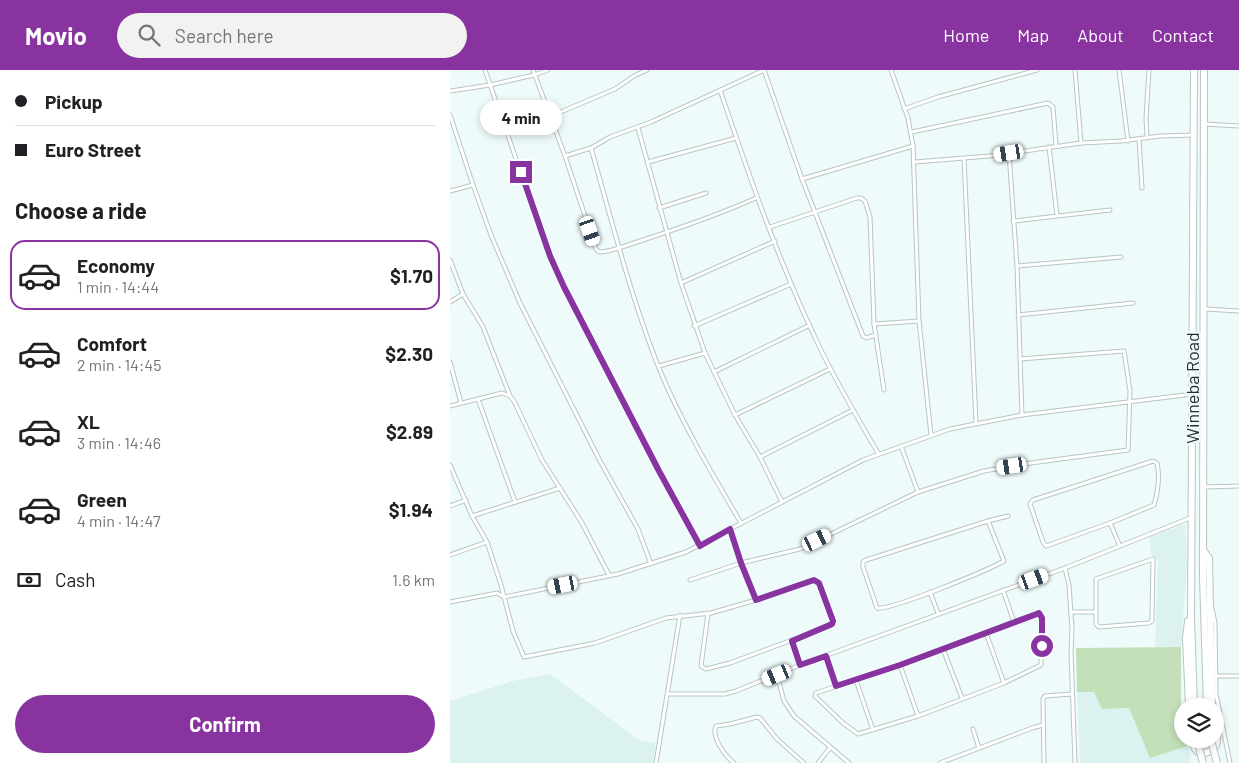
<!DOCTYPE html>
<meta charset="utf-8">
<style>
body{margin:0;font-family:Barlow,sans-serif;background:#f2f2f2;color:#202124;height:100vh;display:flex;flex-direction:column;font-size:19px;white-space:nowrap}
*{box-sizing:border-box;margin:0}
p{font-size:16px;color:#757577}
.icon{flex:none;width:28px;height:28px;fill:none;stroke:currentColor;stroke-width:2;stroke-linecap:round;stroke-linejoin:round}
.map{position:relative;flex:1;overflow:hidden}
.details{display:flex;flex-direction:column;background:#fff;width:450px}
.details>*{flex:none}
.guide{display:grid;align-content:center;height:110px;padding:0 15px;background:#fff}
.buttons{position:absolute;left:724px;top:628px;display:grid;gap:10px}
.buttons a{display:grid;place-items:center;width:50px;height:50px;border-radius:50%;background:#fff;box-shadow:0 2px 8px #0003;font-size:25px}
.end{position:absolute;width:22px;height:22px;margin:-11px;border:6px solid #8933a1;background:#fff;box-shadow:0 0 0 2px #fff}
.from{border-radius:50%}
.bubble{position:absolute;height:35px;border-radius:18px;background:#fff;box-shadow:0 2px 8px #0003;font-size:16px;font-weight:700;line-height:35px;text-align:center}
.car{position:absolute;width:15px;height:30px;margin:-15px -8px;border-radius:6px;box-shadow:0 0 4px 1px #0007;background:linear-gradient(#fff 24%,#345 0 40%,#fff 0 76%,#345 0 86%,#fff 0)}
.guide b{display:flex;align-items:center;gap:18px;height:48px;font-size:19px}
.guide b+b{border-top:1px solid #e0e0e0}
.guide i{width:12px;height:12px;background:#202124}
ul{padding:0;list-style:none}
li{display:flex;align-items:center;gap:15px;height:70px;margin:0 10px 8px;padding:0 5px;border:2px solid transparent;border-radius:15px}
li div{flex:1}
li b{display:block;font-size:19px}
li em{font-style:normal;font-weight:700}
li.selected{border-color:#8933a1}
li>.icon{width:45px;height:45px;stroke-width:1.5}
h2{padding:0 15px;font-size:22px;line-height:60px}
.pay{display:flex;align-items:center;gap:12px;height:55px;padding:0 15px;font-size:19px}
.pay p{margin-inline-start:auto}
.button{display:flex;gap:10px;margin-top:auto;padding:10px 15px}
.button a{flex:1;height:58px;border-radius:30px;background:#8933a1;color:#fff;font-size:20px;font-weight:700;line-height:58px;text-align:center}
header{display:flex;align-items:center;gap:30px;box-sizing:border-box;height:70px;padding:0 25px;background:#8933a1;color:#fff}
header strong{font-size:24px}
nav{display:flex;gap:28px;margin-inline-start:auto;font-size:18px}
.search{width:350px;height:45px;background:#f2f2f2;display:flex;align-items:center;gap:12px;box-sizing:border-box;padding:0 18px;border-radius:28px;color:#757577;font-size:19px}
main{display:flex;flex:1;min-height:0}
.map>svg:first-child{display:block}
.built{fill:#dbf2f0}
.green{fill:#c4e0b9}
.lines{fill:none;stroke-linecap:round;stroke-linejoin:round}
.street-casing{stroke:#b9c5c4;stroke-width:5}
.highway-casing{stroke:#b9c5c4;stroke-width:8}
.street{stroke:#fff;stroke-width:3}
.highway{stroke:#fff;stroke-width:6}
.highway-bridge-casing{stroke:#b9c5c4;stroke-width:8;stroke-linecap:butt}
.highway-bridge{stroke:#fff;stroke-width:6}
.route{stroke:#8933a1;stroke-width:6}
.labels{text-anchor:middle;stroke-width:4.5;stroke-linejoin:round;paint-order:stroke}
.street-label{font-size:18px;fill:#282d2d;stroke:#eefbfa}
</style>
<header>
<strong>Movio</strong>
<div class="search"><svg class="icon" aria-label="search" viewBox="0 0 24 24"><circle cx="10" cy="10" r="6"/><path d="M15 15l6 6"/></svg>Search here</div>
<nav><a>Home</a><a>Map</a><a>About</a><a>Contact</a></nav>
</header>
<main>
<section class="details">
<div class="guide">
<b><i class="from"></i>Pickup</b>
<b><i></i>Euro Street</b>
</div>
<h2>Choose a ride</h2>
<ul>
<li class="selected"><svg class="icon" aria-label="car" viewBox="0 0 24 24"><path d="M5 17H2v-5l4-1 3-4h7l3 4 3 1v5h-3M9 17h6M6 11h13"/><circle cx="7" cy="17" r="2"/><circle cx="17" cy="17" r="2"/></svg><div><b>Economy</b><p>1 min · 14:44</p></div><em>$1.70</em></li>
<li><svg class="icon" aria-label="car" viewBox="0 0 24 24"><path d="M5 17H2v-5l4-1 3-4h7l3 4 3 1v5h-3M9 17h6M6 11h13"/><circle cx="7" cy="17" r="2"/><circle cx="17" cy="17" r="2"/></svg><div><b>Comfort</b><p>2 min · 14:45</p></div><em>$2.30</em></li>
<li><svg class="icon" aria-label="car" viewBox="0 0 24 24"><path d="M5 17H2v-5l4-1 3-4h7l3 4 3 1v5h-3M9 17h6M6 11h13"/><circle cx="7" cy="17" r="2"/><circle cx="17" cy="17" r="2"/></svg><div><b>XL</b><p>3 min · 14:46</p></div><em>$2.89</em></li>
<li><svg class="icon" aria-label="car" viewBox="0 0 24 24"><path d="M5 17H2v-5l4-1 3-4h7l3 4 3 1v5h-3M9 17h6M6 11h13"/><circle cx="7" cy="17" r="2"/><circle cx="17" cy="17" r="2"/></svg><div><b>Green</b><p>4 min · 14:47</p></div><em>$1.94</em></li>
</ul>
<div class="pay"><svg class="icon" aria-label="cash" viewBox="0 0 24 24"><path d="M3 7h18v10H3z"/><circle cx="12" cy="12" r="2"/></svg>Cash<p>1.6 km</p></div>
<div class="button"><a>Confirm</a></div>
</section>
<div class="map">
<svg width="789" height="693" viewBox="0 0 789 693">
<rect width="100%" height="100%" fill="#eefbfa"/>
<g class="built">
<path d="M735,454L737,496L731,577H705L708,493L705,486H701L700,467Z"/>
<path d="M100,604L189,670L206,673L203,693H0V631L63,611Z"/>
<path d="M627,622H645L652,639L679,638L700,687L738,676L741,693H630Z"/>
</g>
<path class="green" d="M731,577V628L732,669H737L738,676L700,688L679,638L652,639L644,622H627L626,578Z"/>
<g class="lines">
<g class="street-casing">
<g id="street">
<path d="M35,0L100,186L114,217L209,401L250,475"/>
<path d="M83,0L115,86L146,179L149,182C162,182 177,175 190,171C230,158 268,145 306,128"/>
<path d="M314,0L352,109L413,266L416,268L426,265"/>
<path d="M441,0L458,48L463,76L469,251L481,365"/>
<path d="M625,0L631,73"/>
<path d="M669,0L678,71"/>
<path d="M270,20C300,108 330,196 371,280C388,315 408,349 428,383"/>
<path d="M0,21L40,15L84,5L98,0"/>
<path d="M454,39L488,27L587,0"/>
<path d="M0,45L23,115L41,165L70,233L150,391L188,459L201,494"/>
<path d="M99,47L165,19L184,6L197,0"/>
<path d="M755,54L789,56"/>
<path d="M188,58L231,213L255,283L285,345L310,387L332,432"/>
<path d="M462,62L598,33L603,37L606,75"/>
<path d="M697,67L696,48L699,0"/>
<path d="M689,69L692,118"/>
<path d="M599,77L607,145"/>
<path d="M141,78C161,148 179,220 205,288C226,343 261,402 291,453"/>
<path d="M559,83L567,196L572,345"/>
<path d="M115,86L141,78L160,67L201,52L314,0"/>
<path d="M514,89L526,353"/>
<path d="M198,92L286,68"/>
<path d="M465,92L539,86L631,73L671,71L710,66L745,65"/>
<path d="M352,109L463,76"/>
<path d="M0,121L23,115"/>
<path d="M209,138L256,123"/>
<path d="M563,151L660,140"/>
<path d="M320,157L407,128H411L415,131L420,147L424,254L434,320"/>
<path d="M0,190L13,224L33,257L60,326"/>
<path d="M567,196L671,187"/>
<path d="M231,213L325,171"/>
<path d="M0,232L13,224"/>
<path d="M755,239L789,241"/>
<path d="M568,245L683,233"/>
<path d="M424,254L469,251"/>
<path d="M244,256L341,214"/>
<path d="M0,292L11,333"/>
<path d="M209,296L255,283"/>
<path d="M264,302L360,255"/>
<path d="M28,329L65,432"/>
<path d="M0,336L52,323L60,326L64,331L92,390L132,453L159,505"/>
<path d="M285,345L380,299"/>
<path d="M451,376L468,422"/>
<path d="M310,387L403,340"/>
<path d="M703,391L707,393C710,405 708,423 704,435L660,453L599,475L596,476L593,472L580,434L583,430Z"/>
<path d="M0,395L22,446L37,472L51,515L63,561L74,587L145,573L216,548L261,543L306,530L363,510L369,513L383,551L382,554L380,556L280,593L256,599L251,596L258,543"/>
<path d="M754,417L789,416"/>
<path d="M0,436L16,430"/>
<path d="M22,446L110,418"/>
<path d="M538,451L554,491C538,500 440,541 427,538L413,497V492L416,490L538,451L558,446"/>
<path d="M660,453L670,476"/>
<path d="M280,459L291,493L306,530"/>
<path d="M0,485L37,472"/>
<path d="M703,489L702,551L699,553L649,557L646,554V509Z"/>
<path d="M615,498L619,515L622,559L621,583L625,693"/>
<path d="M240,510L291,493L350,479L468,422L534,401L581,393L678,380L680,321L674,281L570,289"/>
<path d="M553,520L564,552"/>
<path d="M480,522L488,543"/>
<path d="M0,532L47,523L54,527L168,504L236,482L413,390L500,359L572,345L743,324"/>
<path d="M762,538L765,553L766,624L780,693"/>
<path d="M621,542H645"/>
<path d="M587,543H589L592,548L591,595L554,613L468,646L408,664L393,653L365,626L366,623L450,595Z"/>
<path d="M536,563L554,613"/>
<path d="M342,571L350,595"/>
<path d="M493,579L512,628"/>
<path d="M376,586L387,616"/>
<path d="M450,595L468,646"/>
<path d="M327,605L334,631L344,646L399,693"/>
<path d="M766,606H789"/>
<path d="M406,610L423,660"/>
<path d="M218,624H275L286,621L350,595L615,498L740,448"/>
<path d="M523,659L529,678"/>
<path d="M206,693L230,545"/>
<path d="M284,693C275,686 261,667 266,656L280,654L307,647L310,648L327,669L354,693"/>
<path d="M368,693L380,678"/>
<path d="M490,693L582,658L593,655"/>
<path d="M594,693L593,629L595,626L622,624"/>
</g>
</g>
<g class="highway-casing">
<g id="highway">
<path d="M744,0L741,548L744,636"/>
<path d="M754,0L753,507L757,636"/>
<path d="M753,480L759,488L762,636"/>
<path d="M738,551L736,568L739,636"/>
<path d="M742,669C743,672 743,677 746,680C751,688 766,680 767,672C768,667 766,661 765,656"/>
</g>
</g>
<use href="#street" class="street"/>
<use href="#highway" class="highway"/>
<g class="highway-bridge-casing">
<g id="highway-bridge">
<path d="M761,670L767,693"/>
<path d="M748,674L753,693"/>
</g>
</g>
<use href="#highway-bridge" class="highway-bridge"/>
</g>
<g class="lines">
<path class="route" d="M71,102L100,186L114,217L209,401L250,476L280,459L291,493L306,530L364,510L369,513L383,551L382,554L342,571L350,595L376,586L386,616L450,595L587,544L589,543L592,548V576"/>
</g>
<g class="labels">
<g class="street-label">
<text transform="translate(743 318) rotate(-90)" y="6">Winneba Road</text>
</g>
</g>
</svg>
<div class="buttons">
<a><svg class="icon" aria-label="layers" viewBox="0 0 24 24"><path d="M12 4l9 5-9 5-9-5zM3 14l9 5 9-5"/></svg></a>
</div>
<i class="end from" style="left:592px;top:576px"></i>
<i class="end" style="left:71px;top:102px"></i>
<div class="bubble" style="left:30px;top:30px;width:82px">4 min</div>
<i class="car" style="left:559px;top:83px;rotate:261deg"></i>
<i class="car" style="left:140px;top:161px;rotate:161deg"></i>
<i class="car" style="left:562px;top:396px;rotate:261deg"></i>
<i class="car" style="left:367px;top:470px;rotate:64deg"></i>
<i class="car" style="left:584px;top:509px;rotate:70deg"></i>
<i class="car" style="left:113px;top:515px;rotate:259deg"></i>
<i class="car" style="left:327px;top:605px;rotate:248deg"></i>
</div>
</main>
